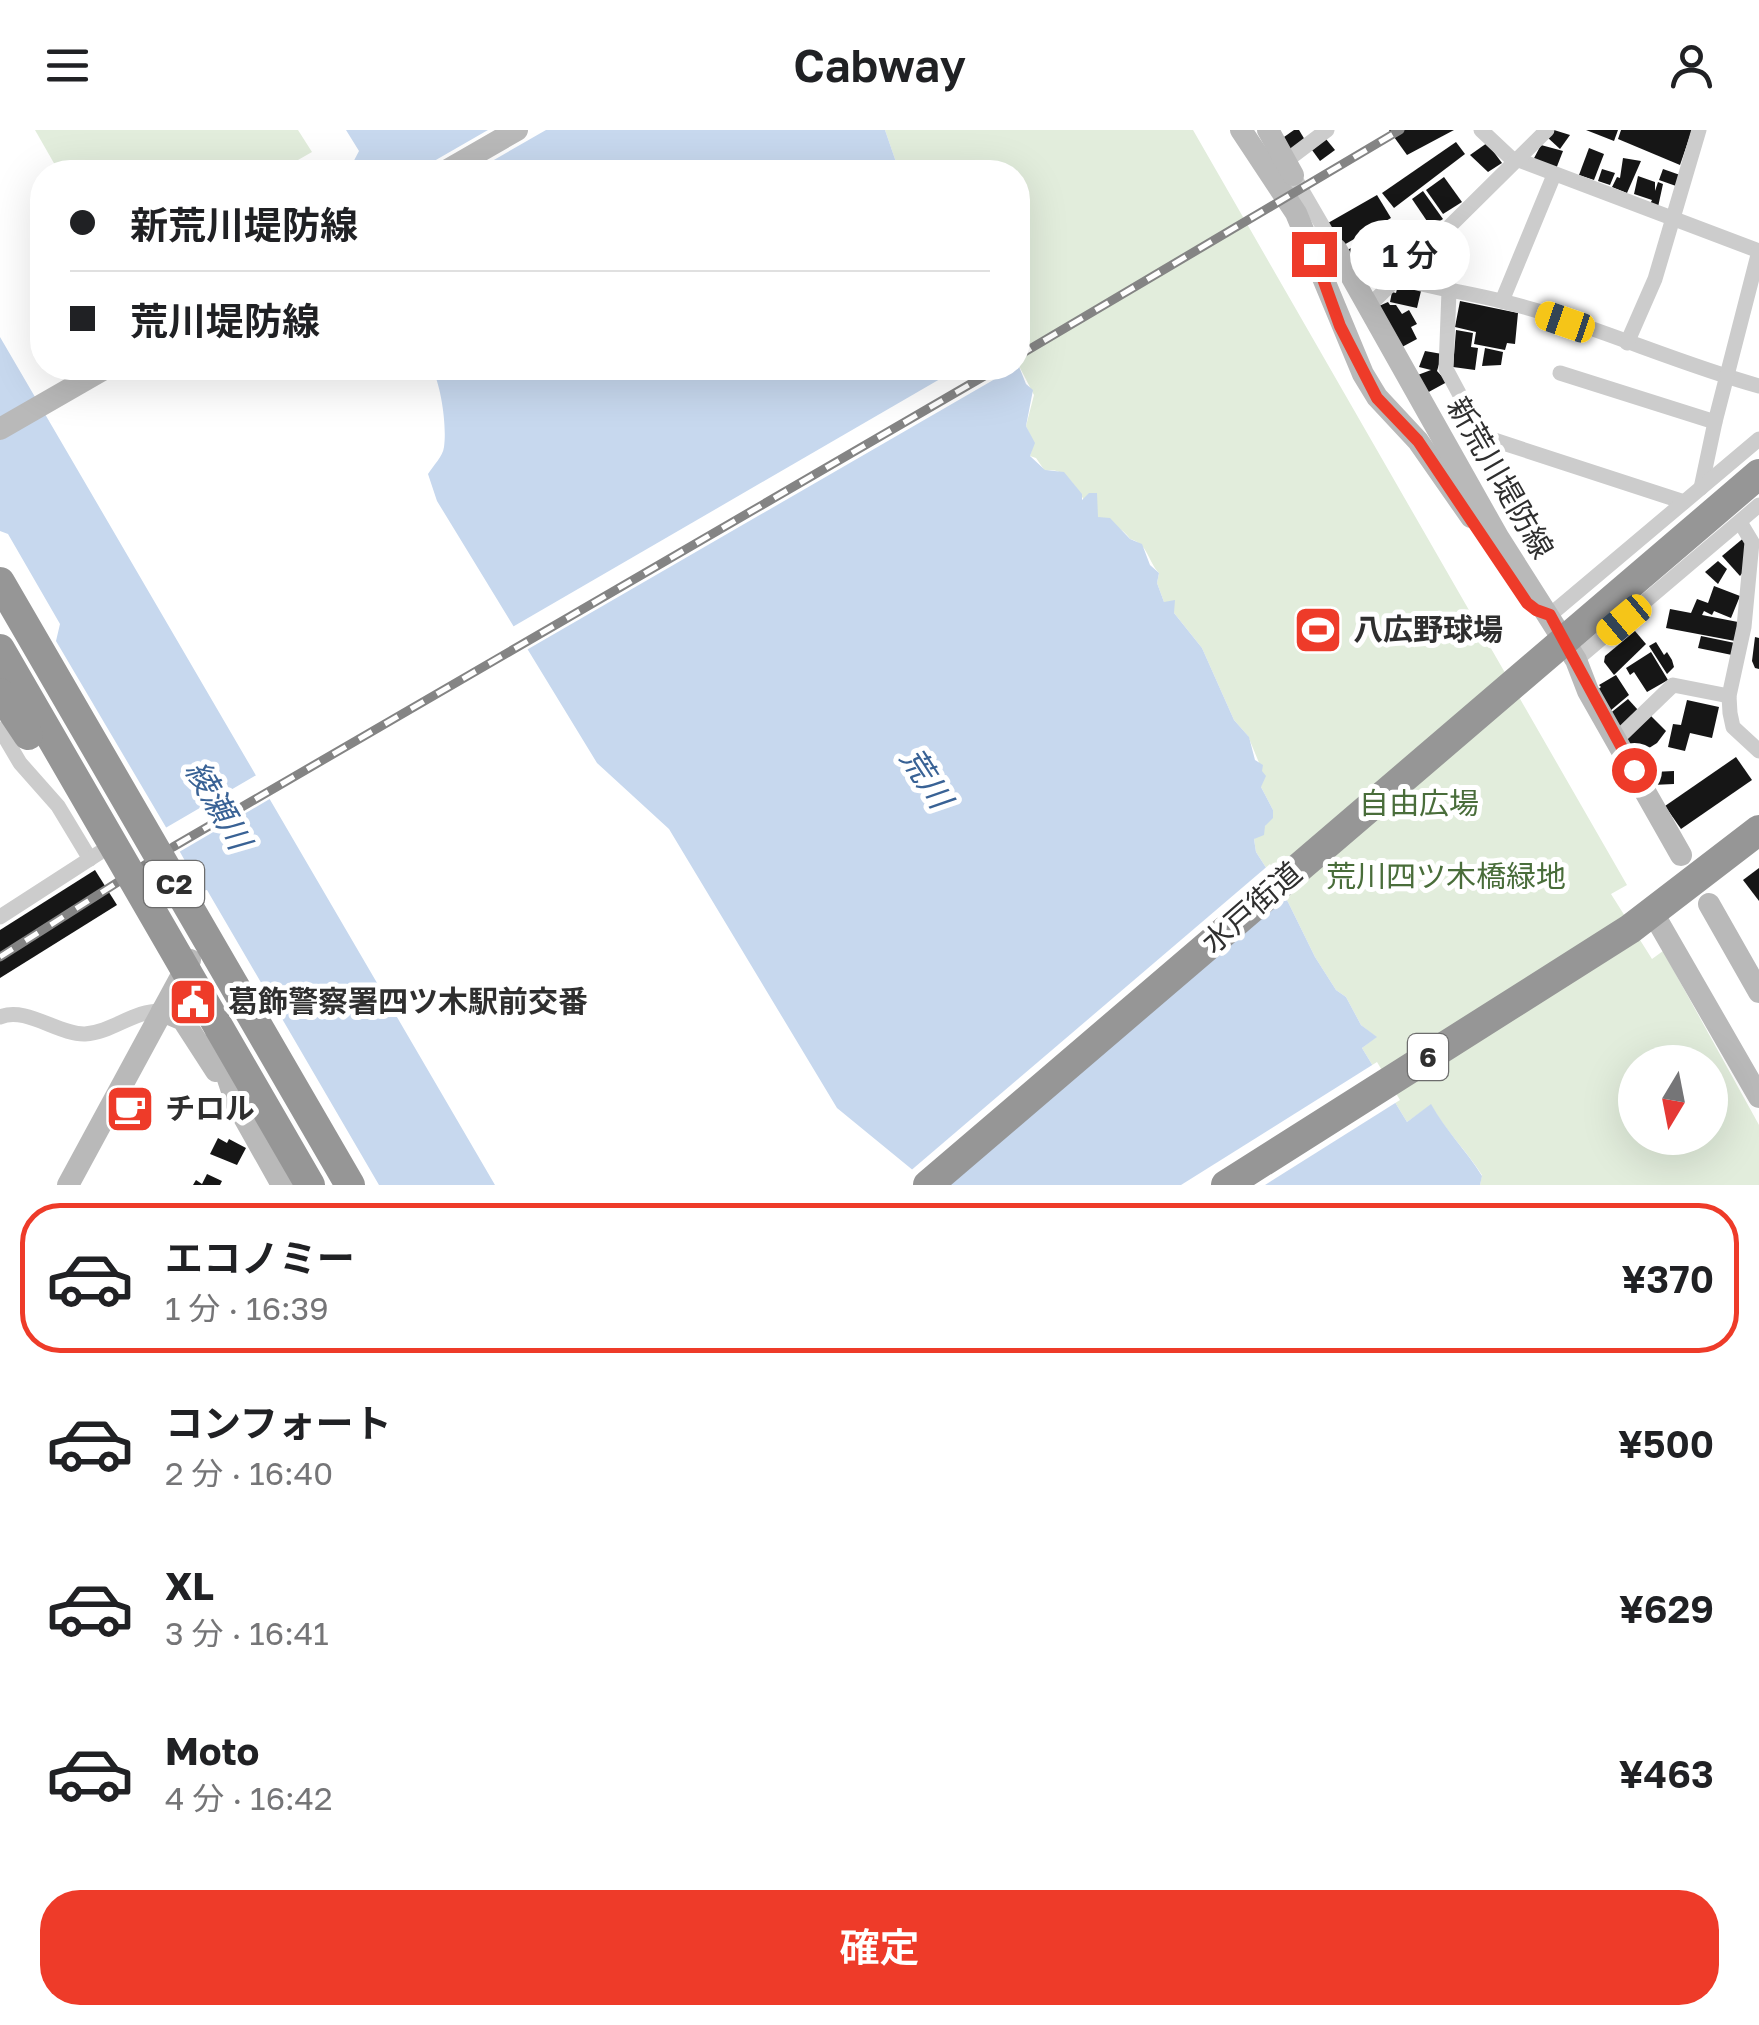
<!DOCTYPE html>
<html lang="ja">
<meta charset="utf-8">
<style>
body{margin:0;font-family:"Golos Text","Noto Sans JP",sans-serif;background:#f2f2f2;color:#202124;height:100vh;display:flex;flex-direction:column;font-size:38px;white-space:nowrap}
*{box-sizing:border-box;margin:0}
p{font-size:32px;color:#757577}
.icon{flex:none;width:55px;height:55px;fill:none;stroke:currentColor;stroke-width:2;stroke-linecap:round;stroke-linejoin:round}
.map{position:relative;height:1055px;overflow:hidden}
.sheet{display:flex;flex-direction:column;background:#fff;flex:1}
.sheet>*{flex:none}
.banner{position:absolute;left:30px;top:30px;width:1000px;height:220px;border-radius:40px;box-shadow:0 10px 40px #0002;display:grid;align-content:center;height:220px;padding:0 40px;background:#fff}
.needle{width:65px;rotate:190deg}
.fabs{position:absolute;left:1618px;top:915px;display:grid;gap:20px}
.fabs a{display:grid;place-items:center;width:110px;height:110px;border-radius:50%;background:#fff;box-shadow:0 10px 40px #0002;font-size:50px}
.end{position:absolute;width:45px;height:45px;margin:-22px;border:12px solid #ee3b29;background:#fff;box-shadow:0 0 0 5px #fff}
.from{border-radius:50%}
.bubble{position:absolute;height:70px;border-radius:35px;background:#fff;box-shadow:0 10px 40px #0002;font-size:32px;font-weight:600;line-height:70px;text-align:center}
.car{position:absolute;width:30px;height:60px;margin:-30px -15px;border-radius:12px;box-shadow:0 0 8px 2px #0007;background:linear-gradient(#f5c518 24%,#345 0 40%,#f5c518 0 76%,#345 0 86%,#f5c518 0)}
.banner b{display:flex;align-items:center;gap:35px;height:95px;font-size:38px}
.banner b+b{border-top:2px solid #e0e0e0}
.banner i{width:25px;height:25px;background:#202124}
ul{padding:18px 0 0;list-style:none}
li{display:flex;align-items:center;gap:30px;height:150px;margin:0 20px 15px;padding:0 20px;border:5px solid transparent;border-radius:40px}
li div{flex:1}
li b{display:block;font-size:38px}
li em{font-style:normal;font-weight:600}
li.current{border-color:#ee3b29}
li>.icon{width:90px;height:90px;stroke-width:1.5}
.cta{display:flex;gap:20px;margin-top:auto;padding:20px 40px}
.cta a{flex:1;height:115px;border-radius:40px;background:#ee3b29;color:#fff;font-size:40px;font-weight:600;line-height:115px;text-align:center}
header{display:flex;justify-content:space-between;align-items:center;height:130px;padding:0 40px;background:#fff;font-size:45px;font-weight:600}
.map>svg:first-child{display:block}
.green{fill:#e2eddc;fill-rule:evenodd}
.water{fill:#c7d8ee}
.pier{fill:#fff}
.building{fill:#161616}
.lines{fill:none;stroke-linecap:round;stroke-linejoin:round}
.street{stroke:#ccc;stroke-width:15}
.secondary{stroke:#b9b9b9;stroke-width:22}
.highway{stroke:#969696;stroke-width:30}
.rail-casing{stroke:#848484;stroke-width:9}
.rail{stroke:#fff;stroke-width:5;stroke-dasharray:15;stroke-linecap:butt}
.highway-bridge{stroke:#969696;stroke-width:30}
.route{stroke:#ee3b29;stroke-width:12}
.labels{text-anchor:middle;stroke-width:10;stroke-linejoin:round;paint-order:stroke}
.shield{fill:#fff;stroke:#6d6d6d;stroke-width:2.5}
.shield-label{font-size:28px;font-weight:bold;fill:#2f2f2f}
.street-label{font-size:30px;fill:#2f2f2f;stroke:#fff}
.poi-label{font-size:30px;font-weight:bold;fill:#2f2f2f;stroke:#fff;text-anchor:start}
.park-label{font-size:30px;fill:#496d3a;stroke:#fff}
.water-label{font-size:32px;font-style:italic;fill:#396295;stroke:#fff}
</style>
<header><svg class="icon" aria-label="menu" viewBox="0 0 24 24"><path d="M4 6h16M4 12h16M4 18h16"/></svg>Cabway<svg class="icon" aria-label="person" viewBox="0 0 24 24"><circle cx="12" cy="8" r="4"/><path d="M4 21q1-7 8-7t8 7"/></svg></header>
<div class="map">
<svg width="1759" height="1055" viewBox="0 0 1759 1055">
<rect width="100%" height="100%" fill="#fff"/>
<g class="green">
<path d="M35,0H298L312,22L277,42H59Z"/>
<path d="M885,0H1193L1627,755L1611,764L1652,829L1663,821L1759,995V1055H1480L1482,1045C1466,1020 1446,1001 1431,975L1407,992L1362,918L1376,907L1361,895L1346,867L1336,860L1315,827L1288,772L1256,722L1254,709L1265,696L1273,680L1261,657L1262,640L1248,606L1234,590L1202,518L1174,483V476L1164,472L1157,453L1159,443C1148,432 1148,413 1130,409C1121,395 1110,397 1098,387C1081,374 1072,334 1045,341L1036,328L1030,326L1034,313L1026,296L1034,265L1018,234V42H917L896,32ZM1635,932H1710V1008H1635Z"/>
</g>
<g class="water">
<path d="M346,0H885L896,32L917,42H348L359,21Z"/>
<path d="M0,207L495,1055H379L207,760L202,761L167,699L56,511L60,494L8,404L0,401Z"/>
<path d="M1018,234L1026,254L1033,260L1026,296L1035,313L1030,326L1045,340L1064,342L1082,364V370L1089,363H1097L1098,387L1110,388L1130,409L1142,414L1150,435L1159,443L1157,453L1164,472L1175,470L1174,483L1202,518L1234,590L1249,607L1255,630L1263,635L1262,641L1266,646L1261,657L1273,680V688L1265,696L1264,705L1254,709L1256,722L1288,772L1315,827L1336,860L1346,867L1361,895L1377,907L1362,918L1407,992L1431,974C1446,1001 1466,1020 1482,1046L1480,1055H931L837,978L669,699L597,633L437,371L428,344C433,336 443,326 444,317C447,295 441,256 432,238H1018Z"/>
</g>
<g class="pier">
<path d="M488,0H546L473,42H415Z"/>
<path d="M959,238H1014L523,522L509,499Z"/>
<path d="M260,643L273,667L174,725L162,700Z"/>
<path d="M1270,734L1289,765L923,1055L908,1043Z"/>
<path d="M1377,932L1400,970L1265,1055H1181Z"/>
</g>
<g class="building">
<path d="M1294,0H1299L1305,10L1290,20L1284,7Z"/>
<path d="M1389,0H1454L1407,25Z"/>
<path d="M1554,0L1570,5L1560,19L1547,7Z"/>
<path d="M1586,0H1618L1614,11Z"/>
<path d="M1621,0H1692L1680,35L1618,9Z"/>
<path d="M1326,9L1335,20L1320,31L1312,20Z"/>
<path d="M1456,12L1465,24L1394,78L1382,63Z"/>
<path d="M1487,13L1502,33L1488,42L1470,25Z"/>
<path d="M1541,15L1563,21L1556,39L1533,30Z"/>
<path d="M1589,18L1604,24L1594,50L1579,45Z"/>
<path d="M1623,28L1641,31L1627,63L1612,57L1617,47L1620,48Z"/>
<path d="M1602,39L1615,43L1610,55L1598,51Z"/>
<path d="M1663,39L1680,45L1676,56L1659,50Z"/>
<path d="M1638,46L1655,52V61L1658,52L1663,54L1658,77L1650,74L1652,70L1634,64Z"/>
<path d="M1444,47L1462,72L1443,84L1426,60Z"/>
<path d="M1423,61L1443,89L1431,97L1412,69Z"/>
<path d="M1377,65L1391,88L1342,116L1328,93Z"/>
<path d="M1398,91L1415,121L1405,128L1399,119L1405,131L1398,138L1387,117L1395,112L1386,99Z"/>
<path d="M1423,98L1429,108L1415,117L1409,107Z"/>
<path d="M1380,101L1386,114L1372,122L1365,110Z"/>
<path d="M1363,111L1379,142L1357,144L1344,122Z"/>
<path d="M1383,124L1393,141H1381L1375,129Z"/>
<path d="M1398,155L1421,161L1417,178L1390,172L1392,162L1396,163Z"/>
<path d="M1460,171L1518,183L1515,214L1507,213L1505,220L1474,214L1476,202L1455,197Z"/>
<path d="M1388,172L1390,175H1396L1402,184L1409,180L1417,194L1411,197L1417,209L1402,217L1379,176Z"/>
<path d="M1456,200L1473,203L1471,217L1478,218L1475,240L1453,237Z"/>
<path d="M1485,218L1503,222L1501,235L1482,236Z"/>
<path d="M1425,221L1442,224L1437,241L1447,252L1425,264L1415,246L1431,240L1419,237Z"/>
<path d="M1746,406L1743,442L1740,446L1722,426Z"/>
<path d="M1718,431L1727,439L1718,454L1705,442Z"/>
<path d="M1714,456L1740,466L1731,488L1714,481L1712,485L1704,481L1702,485L1738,492L1735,511L1666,498L1670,479L1691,483L1697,469L1708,473Z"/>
<path d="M1635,501L1646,514L1614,545L1604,532L1605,526Z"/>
<path d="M1701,506L1735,513L1732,525L1698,518Z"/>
<path d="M1755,507L1759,508V539L1755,538L1752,531Z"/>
<path d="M1656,512L1664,525L1667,522L1672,530L1674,537L1667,544L1649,516Z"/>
<path d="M1651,522L1668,550L1647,562L1634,542L1630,545L1626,538Z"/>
<path d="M1616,545L1629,565L1610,581L1596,561L1601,557L1599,555Z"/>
<path d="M1628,569L1638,580L1620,598L1608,585Z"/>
<path d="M1687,570L1719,577L1712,608L1690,603L1685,621L1668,617L1673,594L1681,595Z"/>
<path d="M1649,584L1666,601L1657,613L1638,625L1623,610Z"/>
<path d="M1736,627L1752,650L1681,699L1665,676Z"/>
<path d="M1674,641V654L1652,655L1653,642Z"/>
<path d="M1759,738V771L1743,750Z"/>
<path d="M95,740L117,775L0,848V800Z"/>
<path d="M218,1008L227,1013L229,1009L246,1018L237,1035L210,1024Z"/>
<path d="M207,1044L222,1051L220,1055H193L196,1050L202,1054Z"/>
</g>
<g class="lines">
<g class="street">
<path d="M1481,0L1514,31"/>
<path d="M1516,29L1759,121"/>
<path d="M1286,31L1327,0"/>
<path d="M1293,45L1336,119"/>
<path d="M1396,147C1431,158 1466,162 1501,171C1588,192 1672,232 1759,256"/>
<path d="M1449,161L1446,239L1476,295L1491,309L1684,372"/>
<path d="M1502,171L1554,45"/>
<path d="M1368,177L1547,0"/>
<path d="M1627,213L1655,149L1699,0"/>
<path d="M1560,243L1715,292"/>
<path d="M1701,358L1715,292L1759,121"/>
<path d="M1740,392L1752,412L1744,497L1729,566L1730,583L1733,597L1759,621"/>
<path d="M1550,485L1759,309"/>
<path d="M1576,530L1759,375"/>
<path d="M0,599L20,633L58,676L90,729"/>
<path d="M1616,610L1673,555L1729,566"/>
<path d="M0,787L99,723"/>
<path d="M0,887C26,876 59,905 85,904C113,902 134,880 162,881"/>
</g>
<g class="secondary">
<path d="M1241,0L1296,83L1363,244L1377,267L1418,311L1471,387"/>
<path d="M1268,0L1293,45"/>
<path d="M444,42L517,0"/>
<path d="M1336,119L1498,407L1576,530L1588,561L1681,725"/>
<path d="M0,299L106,238"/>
<path d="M1709,774L1759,862"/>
<path d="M1653,783L1759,967"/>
<path d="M162,881L183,890L216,941"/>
<path d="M215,910L236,973L282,1055"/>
<path d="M68,1055L190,830"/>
</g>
<path class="highway" d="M1226,1055L1630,799L1759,700"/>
<g class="rail-casing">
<g id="rail">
<path d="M1018,226L1400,0"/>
<path d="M0,827L173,717L998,238"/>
</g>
</g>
<use href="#rail" class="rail"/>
<g class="highway-bridge">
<path d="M0,452L350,1055"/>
<path d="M0,519L310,1055"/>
<path d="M0,563L28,605"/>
<path d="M928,1055L1759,344"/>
</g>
</g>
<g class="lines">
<path class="route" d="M1314,124L1340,196L1377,268L1418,311L1527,473L1536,480L1550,485L1634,640"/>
</g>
<defs>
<g id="stadium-square" transform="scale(2.5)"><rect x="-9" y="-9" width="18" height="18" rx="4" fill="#ee3b29" stroke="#fff"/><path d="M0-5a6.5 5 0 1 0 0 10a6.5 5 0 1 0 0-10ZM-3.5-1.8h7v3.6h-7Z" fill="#fff"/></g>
<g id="civic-square" transform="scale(2.5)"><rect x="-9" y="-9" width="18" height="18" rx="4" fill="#ee3b29" stroke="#fff"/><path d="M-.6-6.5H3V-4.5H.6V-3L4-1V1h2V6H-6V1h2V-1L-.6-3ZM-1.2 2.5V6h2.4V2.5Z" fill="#fff"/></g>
<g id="cafe-square" transform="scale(2.5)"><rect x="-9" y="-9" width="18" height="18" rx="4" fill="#ee3b29" stroke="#fff"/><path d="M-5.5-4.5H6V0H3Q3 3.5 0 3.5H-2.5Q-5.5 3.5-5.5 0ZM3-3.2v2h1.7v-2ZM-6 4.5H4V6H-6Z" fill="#fff"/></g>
</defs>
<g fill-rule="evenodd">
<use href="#stadium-square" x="1318" y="500"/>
<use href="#civic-square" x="193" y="872"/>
<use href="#cafe-square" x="130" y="979"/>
</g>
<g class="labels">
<g class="shield">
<rect x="144" y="731" width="60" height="46" rx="8"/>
<rect x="1408" y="904" width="40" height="46" rx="8"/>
</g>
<g class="shield-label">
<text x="174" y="764">C2</text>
<text x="1428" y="937">6</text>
</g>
<g class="street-label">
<text transform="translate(1500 348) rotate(60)" y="10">新荒川堤防線</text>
<text transform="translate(1252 778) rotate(-41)" y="10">水戸街道</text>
</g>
<g class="poi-label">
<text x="1353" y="510">八広野球場</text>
<text x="228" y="882">葛飾警察署四ツ木駅前交番</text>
<text x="165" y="989">チロル</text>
</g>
<g class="park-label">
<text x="1419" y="684">自由広場</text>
<text x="1446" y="757">荒川四ツ木橋緑地</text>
</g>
<g class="water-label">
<text transform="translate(926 648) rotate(57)" y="11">荒川</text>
<text transform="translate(218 675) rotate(60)" y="11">綾瀬川</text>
</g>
</g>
</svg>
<div class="fabs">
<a><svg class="needle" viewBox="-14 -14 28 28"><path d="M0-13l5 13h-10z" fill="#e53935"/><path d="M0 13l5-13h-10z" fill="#757577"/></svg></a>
</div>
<i class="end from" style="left:1634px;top:640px"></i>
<i class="end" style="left:1314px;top:124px"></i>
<div class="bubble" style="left:1350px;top:90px;width:120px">1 分</div>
<i class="car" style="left:1565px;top:192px;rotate:289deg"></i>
<i class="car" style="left:1624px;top:490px;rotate:230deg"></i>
<div class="banner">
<b><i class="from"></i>新荒川堤防線</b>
<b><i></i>荒川堤防線</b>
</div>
</div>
<section class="sheet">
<ul>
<li class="current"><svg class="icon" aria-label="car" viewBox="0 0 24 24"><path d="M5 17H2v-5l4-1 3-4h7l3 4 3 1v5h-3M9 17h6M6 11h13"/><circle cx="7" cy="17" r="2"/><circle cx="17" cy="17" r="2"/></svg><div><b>エコノミー</b><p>1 分 · 16:39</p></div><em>¥370</em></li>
<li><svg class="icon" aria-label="car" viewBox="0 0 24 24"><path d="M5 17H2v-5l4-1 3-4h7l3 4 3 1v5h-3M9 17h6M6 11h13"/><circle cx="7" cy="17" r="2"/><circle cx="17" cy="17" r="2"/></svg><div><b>コンフォート</b><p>2 分 · 16:40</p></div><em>¥500</em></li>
<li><svg class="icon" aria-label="car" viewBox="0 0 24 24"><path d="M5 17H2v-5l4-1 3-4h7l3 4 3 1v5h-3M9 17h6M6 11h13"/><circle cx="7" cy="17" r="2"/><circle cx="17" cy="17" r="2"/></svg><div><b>XL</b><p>3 分 · 16:41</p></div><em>¥629</em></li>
<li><svg class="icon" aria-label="car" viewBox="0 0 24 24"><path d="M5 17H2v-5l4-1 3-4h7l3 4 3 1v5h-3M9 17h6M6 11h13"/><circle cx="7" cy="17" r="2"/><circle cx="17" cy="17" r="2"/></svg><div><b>Moto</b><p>4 分 · 16:42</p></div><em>¥463</em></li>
</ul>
<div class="cta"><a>確定</a></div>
</section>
